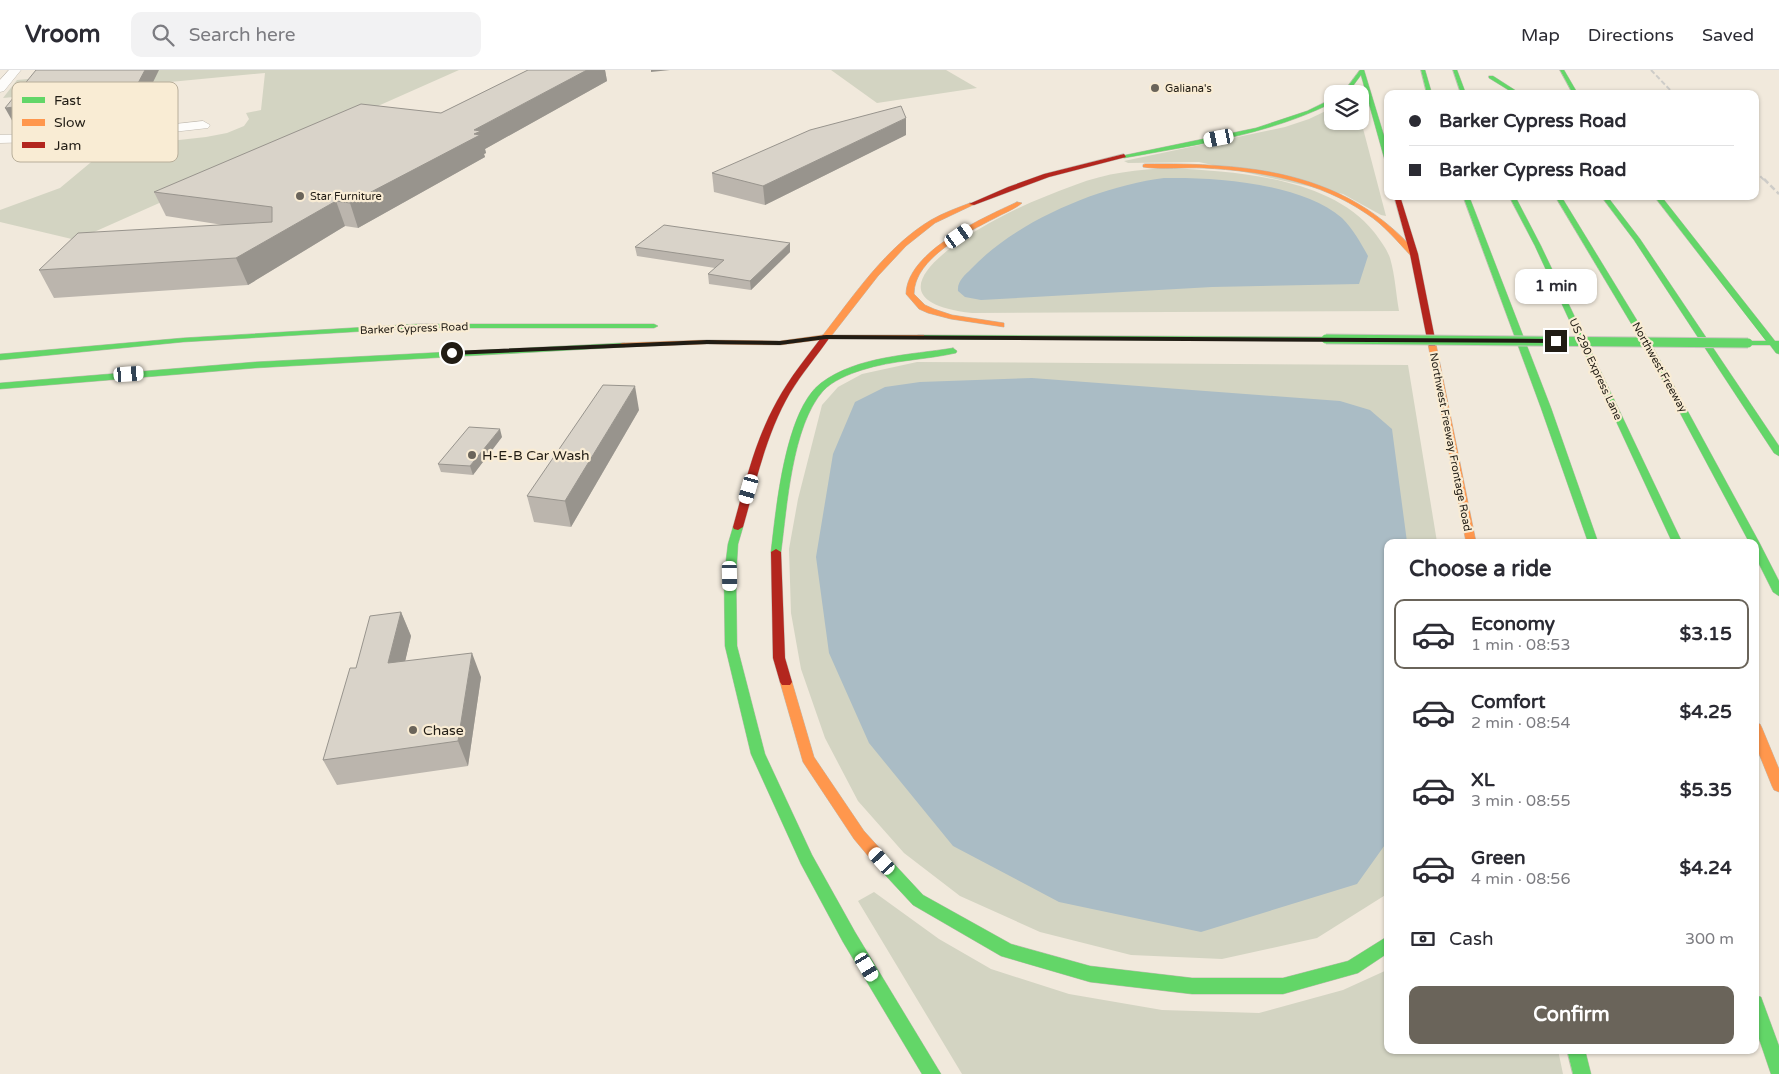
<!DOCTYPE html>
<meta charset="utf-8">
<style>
body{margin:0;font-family:"Varela Round",sans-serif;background:#f2f2f3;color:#2b2b33;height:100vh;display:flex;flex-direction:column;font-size:19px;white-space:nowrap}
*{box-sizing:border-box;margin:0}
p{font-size:16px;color:#7c7c81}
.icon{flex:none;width:28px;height:28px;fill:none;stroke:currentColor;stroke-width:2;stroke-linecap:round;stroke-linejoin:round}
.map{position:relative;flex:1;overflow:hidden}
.panel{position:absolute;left:1384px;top:469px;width:375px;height:515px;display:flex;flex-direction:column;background:#fff;border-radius:10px;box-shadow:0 1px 4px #0004}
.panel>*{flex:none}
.guide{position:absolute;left:1384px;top:20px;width:375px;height:110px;border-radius:10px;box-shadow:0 1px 4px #0004;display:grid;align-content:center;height:110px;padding:0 25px;background:#fff}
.buttons{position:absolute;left:1324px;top:15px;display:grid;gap:10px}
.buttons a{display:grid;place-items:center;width:45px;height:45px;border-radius:10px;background:#fff;box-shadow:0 1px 4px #0004;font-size:25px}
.end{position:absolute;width:22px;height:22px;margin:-11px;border:6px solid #211c14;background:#fff;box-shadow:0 0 0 2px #fff}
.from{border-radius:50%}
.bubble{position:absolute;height:35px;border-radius:10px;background:#fff;box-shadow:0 1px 4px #0004;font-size:16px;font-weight:800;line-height:35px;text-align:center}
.car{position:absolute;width:15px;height:30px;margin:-15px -8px;border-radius:6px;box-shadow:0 0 4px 1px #0007;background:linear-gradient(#fff 24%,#345 0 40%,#fff 0 76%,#345 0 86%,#fff 0)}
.guide b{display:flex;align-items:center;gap:18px;height:48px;font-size:19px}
.guide b+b{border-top:1px solid #e1e1e2}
.guide i{width:12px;height:12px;background:#2b2b33}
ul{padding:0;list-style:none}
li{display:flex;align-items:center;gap:15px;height:70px;margin:0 10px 8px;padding:0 15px;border:2px solid transparent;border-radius:10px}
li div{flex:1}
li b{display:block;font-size:19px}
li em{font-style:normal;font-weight:800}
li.selected{border-color:#6a645a}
li>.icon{width:45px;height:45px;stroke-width:1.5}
h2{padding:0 25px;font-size:22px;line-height:60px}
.pay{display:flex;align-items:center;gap:12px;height:55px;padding:0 25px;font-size:19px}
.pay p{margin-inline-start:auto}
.button{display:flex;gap:10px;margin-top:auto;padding:10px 25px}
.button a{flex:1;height:58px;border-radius:10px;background:#6a645a;color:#fff;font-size:20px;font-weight:800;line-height:58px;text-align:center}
header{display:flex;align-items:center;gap:30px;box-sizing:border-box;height:70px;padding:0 25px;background:#fff;border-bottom:1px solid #e1e1e2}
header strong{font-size:24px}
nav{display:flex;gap:28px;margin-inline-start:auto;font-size:18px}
.search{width:350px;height:45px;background:#f2f2f3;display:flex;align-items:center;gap:12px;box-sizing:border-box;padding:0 18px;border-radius:10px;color:#7c7c81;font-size:19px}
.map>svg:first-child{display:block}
.green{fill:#d3d4c2}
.water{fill:#aabcc5}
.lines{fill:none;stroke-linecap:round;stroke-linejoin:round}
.street-casing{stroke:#c1bbb1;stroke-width:1}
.fast-casing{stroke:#c1bbb1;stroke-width:1}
.slow-casing{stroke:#c1bbb1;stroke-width:1}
.jam-casing{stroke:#c1bbb1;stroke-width:1}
.street{fill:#fdfcfa;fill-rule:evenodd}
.fast{fill:#63d668;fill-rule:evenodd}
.slow{fill:#ff974d;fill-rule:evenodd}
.jam{fill:#b3261e;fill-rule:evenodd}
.rail-far1{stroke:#ceccc8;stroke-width:2;stroke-dasharray:5 2.5;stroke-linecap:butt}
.rail{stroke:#ceccc8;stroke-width:2.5;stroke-dasharray:6 3;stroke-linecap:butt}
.fast-bridge-casing{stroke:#c9c5bf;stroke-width:11;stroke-linecap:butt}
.fast-bridge{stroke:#63d668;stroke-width:9}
.wall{fill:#bbb5ad}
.shaded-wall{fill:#98948d}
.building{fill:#d9d3c9;stroke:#98948d}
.route{fill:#211c14}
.poi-dot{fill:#6a645a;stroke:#f9ecd4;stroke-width:2}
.labels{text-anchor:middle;stroke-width:4.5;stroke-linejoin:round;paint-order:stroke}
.far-poi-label{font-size:11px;fill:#211c14;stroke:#f9ecd4;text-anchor:start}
.far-street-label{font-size:11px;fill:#211c14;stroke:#f9ecd4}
.poi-label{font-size:14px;fill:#211c14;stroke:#f9ecd4;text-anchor:start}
.key{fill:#f9ecd4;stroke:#b8ae9a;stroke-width:1}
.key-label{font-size:14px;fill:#211c14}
</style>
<header>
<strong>Vroom</strong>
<div class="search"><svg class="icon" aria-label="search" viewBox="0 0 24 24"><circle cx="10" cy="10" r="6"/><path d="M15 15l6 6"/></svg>Search here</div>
<nav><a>Map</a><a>Directions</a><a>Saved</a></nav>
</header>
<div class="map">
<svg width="1779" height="1004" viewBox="0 0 1779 1004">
<rect width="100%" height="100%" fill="#f1e9dc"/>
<g class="green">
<path d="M126,0H459L76,170L0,152V140L60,118L114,73L159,68L179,70L206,67L227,63L244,56L249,49L246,43L261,40L265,3L3,28L17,10Z"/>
<path d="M831,0H946L977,18L877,33Z"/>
<path d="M1332,38V51H1360V47L1386,146L1381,145L1343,124L1199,92L1128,93L1124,91L1285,57L1309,49Z"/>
<path d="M1172,98C1237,102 1330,107 1374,162C1380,170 1387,179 1390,188C1395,205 1396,224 1399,241L972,243C866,231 950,174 995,150C1020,136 1048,125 1075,115C1106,103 1138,99 1172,98Z"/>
<path d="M917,292L1408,295L1437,472H1388L1387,824L1317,868L1222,889L1131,885L1040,862L960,826L904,783L858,731L825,668L801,599L791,543L789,479L798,429L822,335L838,317L862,304Z"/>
<path d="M874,822L939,869L991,899L1069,924L1162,940L1259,943L1343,920L1387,900L1388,980H1558L1563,1004H962L858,831Z"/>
</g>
<g class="water">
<path d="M1164,108C1216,107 1301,113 1342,148C1353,159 1361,173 1368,186L1359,214L1212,217L981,230L965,227L958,221C957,211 965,205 971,199C1016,151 1100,116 1164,108Z"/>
<path d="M1032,308L1340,331L1370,340L1392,359L1407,472H1388L1387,772L1357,814L1201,862L1059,832L953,776L869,673L829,583L816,487L833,384L855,332L885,317L920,312Z"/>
</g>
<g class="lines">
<g class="street-casing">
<g id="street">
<path d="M9,0H21L4,21L0,22V10Z"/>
<path d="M203,51L210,55L208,58L102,70L0,73V65L102,62Z"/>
</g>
</g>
<g class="fast-casing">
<g id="fast">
<path d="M1360,0H1364L1388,79V93L1385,91L1361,5L1347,24H1342Z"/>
<path d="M1421,0H1425L1432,24H1427Z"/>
<path d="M1453,0H1457L1466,24H1461Z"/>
<path d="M1560,0H1564L1578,24H1573Z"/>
<path d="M1489,6H1493L1521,24H1515L1489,8Z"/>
<path d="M1332,29V33C1267,65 1195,75 1124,88L1121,86L1256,58L1307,41Z"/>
<path d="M1463,126H1469L1551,338L1598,472H1588L1541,338Z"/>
<path d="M1509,126H1515L1541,176L1682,472H1672L1535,176Z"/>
<path d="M1555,126H1561L1649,270L1759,472L1779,511V526L1773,522L1755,486V472H1749L1641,270Z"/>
<path d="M1601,126H1607L1640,169L1779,376V386L1774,383L1634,170Z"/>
<path d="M1654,126H1661L1775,271H1779V284L1776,283L1770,275H1745L1744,273L1748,271H1766Z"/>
<path d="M418,254H654L658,256L654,258H418L183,272L0,290V284L183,268Z"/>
<path d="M918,265L1326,267L1330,269L1326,271L921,269H918Z"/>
<path d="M622,273H625V277L255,298L0,319V313L255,292Z"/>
<path d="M953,278L957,281L956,283C925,290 893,290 862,300C849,304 832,311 823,321C792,356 787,437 781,482L780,484H772L771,482C776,439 785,340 821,313C857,286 910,285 953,278Z"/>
<path d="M738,454L743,457L738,474L736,506L737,576L765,684L812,785L855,862L941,1004H922L843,872L801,794L751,684L725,576L724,506L728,474L733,457Z"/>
<path d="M879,782L884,783L923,825L1011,874L1090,896L1192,908H1283L1348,891L1388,866V883L1358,903L1283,924H1192L1090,912L1001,886L913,835L874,793L872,788L874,783Z"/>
<path d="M1755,925L1761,927L1779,976V1004H1771L1755,957Z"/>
<path d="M1567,980H1585L1591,1004H1573Z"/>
</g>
</g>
<g class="slow-casing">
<g id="slow">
<path d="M1145,94C1249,93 1345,100 1418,184L1411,186C1397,171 1384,155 1367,144C1319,111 1261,101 1204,98C1184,97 1163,100 1143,97V95Z"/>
<path d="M1017,132L1022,133C1015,139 1004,143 995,148C968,162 914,188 914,224L925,235L934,239L952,245L1004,253V257L951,249L928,243L919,239L906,224C907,181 983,148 1017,132Z"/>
<path d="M970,133L975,134L935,153L906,176L878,206L832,265H924V269H826L780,275L707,274L622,277L618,275L622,273L707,270L780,271L823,265C855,224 886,177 931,150C943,143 957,138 970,133Z"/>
<path d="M1429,272H1435L1436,274L1476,472H1466L1428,274Z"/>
<path d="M786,607L790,609L792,612L814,687L864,761L884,783L886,788L884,793L879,794L874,793L854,769L803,692L780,612L782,609Z"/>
<path d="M1755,653L1760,654L1762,658L1779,699V722L1774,720L1772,716L1755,674Z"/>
</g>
</g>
<g class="jam-casing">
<g id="jam">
<path d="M1124,84L1126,87L1049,107L974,135L969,134L1008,117L1044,104Z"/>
<path d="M1394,126H1400L1418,184L1436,274L1435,276H1429L1428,274L1410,184Z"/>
<path d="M823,265L830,267C817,286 802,303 790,323C766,364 756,412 743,457L738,460L734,459L733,457C745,414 755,370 777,331C790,307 807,287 823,265Z"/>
<path d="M776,479L781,482L785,588L792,612L790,615H782L780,612L773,588L771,482Z"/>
</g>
</g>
<use href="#street" class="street"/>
<use href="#fast" class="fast"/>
<use href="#slow" class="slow"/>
<use href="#jam" class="jam"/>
<g class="rail-far1">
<path d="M1651,0L1674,24"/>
<path d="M1755,101L1765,111"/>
</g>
<path class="rail" d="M1764,109L1779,124"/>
<g class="fast-bridge-casing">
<path id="fast-bridge" d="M1326,269L1748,273"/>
</g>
<use href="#fast-bridge" class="fast-bridge"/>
</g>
<g class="wall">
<path d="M528,0H605L607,11L485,79L486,83L484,84L485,87L358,158L345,156L248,215L54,228L39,200L223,155L166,146L154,122L441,43Z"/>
<path d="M906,65L765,135L714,122L712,103Z"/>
<path d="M635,177L790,182L751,220L709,214L708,204L715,198L637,186Z"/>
<path d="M639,340L571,457L534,452L527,426Z"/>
<path d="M502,367L473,405L441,402L438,394Z"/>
<path d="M401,542L411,566L405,591L481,607L468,696L337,715L323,690L356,598Z"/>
</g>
<g class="shaded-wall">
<path d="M145,0H159L135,49L64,56L61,49L14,54L5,38L61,32Z"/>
<path d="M587,0H605L607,11L485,79L486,83L484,84L485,87L358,158L350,133L474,60Z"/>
<path d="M651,0H670L651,2Z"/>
<path d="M906,48V65L765,135L763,116Z"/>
<path d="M336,131L345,156L248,215L236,188Z"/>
<path d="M790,173V182L751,220L750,211Z"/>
<path d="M635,316L639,340L571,457L565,431Z"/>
<path d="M500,359L502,367L473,405L470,396Z"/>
<path d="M401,542L411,566L399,618L388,593Z"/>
<path d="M472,583L481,607L468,696L458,671Z"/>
</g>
<g class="building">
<path d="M36,0H145L128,32L56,39L61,32L5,38Z"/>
<path d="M528,0H587L474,60L481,61L474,64L480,65L350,133L336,131L236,188L39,200L78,163L272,152V137L154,122L361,34L441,43Z"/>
<path d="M901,36L906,48L763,116L712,103L810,60Z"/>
<path d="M664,155L790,173L750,211L708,204L724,190L635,177Z"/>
<path d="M603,315L635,316L565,431L527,426Z"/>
<path d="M469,357L500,359L470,396L438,394Z"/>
<path d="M401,542L388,593L472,583L458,671L323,690L350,598H356L370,546Z"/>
</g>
<path class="route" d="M826,265L1556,269L1559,271L1556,273L826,269L780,275L707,274L452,285L449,283L452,281L707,270L780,271Z"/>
<g class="poi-dot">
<circle cx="1155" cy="18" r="5"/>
<circle cx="300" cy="126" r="5"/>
<circle cx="472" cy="385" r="5"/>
<circle cx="413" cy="660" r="5"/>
</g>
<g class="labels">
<g class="far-poi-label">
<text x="1165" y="22">Galiana's</text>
<text x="310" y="130">Star Furniture</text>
</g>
<g class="far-street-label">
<text transform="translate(414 258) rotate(-2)" y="4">Barker Cypress Road</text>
<text transform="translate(1660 297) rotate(61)" y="4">Northwest Freeway</text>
<text transform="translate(1596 299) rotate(65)" y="4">US 290 Express Lane</text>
<text transform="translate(1451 372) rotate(79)" y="4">Northwest Freeway Frontage Road</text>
</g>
<g class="poi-label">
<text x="482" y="390">H-E-B Car Wash</text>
<text x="423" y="665">Chase</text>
</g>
</g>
<rect x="12" y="12" width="166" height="80" rx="8" class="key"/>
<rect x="22" y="27" width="23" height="6" fill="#63d668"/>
<rect x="22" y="49" width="23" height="7" fill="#ff974d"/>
<rect x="22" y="72" width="23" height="6" fill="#b3261e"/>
<g class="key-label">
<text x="54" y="35">Fast</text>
<text x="54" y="57">Slow</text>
<text x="54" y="80">Jam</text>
</g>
</svg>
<div class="buttons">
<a><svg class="icon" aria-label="layers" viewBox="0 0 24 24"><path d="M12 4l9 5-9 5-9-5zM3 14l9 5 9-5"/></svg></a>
</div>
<i class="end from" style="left:452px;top:283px"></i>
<i class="end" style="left:1556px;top:271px"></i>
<div class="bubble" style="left:1515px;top:199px;width:82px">1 min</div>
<i class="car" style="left:1219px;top:68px;rotate:259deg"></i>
<i class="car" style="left:959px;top:166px;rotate:55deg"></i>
<i class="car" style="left:129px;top:304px;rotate:86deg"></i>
<i class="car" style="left:749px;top:419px;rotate:196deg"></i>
<i class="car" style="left:730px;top:506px;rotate:179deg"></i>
<i class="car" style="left:882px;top:791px;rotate:318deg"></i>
<i class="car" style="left:867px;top:897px;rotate:149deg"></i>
<div class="guide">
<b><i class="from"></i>Barker Cypress Road</b>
<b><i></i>Barker Cypress Road</b>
</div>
<section class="panel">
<h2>Choose a ride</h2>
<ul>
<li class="selected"><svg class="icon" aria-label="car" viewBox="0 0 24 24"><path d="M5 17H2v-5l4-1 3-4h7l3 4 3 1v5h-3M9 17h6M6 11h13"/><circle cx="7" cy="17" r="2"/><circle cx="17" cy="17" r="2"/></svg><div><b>Economy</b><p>1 min · 08:53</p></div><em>$3.15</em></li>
<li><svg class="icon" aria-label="car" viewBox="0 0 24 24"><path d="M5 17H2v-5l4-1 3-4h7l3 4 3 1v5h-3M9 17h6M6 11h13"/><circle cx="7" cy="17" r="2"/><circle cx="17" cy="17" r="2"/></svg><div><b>Comfort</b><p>2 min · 08:54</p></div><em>$4.25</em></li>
<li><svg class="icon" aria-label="car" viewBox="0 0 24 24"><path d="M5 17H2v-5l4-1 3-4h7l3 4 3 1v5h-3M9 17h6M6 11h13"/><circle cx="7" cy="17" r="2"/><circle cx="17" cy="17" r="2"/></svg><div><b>XL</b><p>3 min · 08:55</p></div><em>$5.35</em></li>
<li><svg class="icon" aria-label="car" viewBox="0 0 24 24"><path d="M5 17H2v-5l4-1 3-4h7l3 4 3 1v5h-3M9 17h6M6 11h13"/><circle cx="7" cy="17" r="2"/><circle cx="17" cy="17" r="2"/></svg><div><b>Green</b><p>4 min · 08:56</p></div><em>$4.24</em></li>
</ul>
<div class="pay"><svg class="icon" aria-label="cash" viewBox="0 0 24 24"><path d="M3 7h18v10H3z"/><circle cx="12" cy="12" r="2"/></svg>Cash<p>300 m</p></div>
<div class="button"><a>Confirm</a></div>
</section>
</div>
